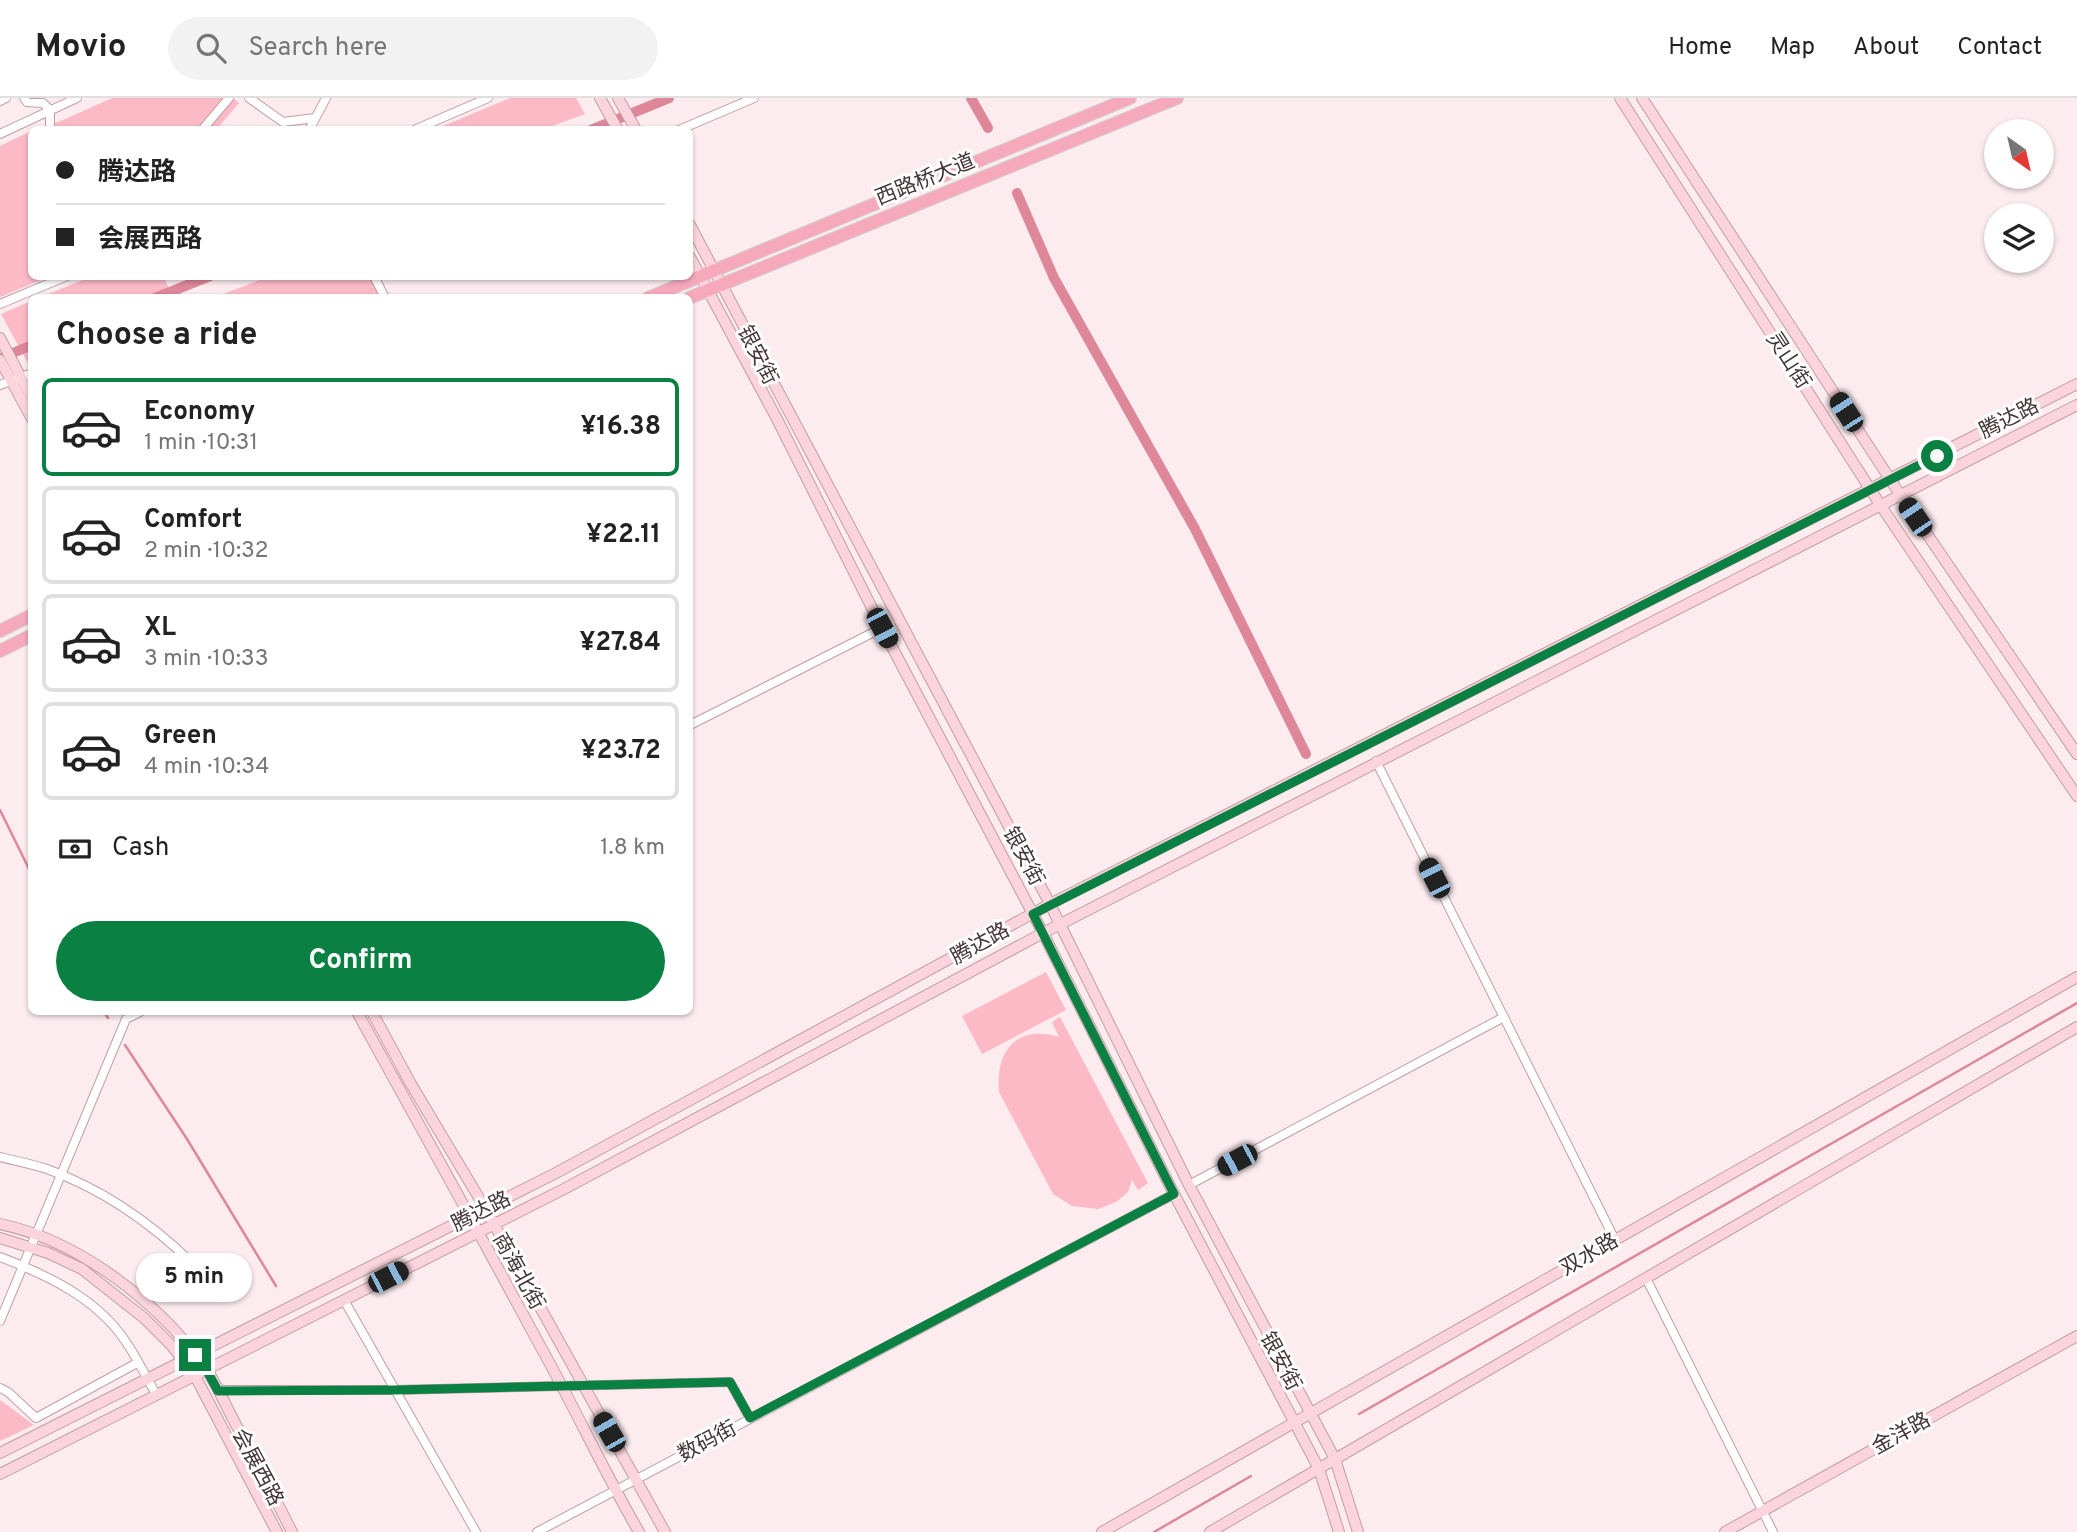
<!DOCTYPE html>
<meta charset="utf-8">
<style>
body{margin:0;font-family:Overpass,"Noto Sans SC",sans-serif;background:#f2f2f2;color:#222;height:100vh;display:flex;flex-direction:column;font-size:26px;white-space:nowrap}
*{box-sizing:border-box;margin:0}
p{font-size:23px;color:#767676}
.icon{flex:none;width:38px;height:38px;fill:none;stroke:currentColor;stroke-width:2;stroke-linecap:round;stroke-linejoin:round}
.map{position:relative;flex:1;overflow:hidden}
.sheet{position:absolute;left:28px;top:196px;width:665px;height:721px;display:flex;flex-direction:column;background:#fff;border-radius:10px;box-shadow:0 2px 5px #0004}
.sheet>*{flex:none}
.guide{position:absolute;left:28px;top:28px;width:665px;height:154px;border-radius:10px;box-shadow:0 2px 5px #0004;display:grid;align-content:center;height:154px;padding:0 28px;background:#fff}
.needle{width:46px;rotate:146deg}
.controls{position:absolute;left:1984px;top:21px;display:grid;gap:14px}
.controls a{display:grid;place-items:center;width:70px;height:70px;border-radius:50%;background:#fff;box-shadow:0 2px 5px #0004;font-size:35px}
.end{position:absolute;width:32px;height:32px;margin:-16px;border:9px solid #0b8043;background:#fff;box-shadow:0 0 0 4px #fff}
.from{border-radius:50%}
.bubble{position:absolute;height:49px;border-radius:24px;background:#fff;box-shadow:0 2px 5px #0004;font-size:23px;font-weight:700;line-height:49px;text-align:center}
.car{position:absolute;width:21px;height:42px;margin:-21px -10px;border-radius:9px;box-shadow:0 0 5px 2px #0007;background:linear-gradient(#222 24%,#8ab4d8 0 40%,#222 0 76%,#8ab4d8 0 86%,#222 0)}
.guide b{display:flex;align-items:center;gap:24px;height:66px;font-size:26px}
.guide b+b{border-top:2px solid #e0e0e0}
.guide i{width:18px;height:18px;background:#222}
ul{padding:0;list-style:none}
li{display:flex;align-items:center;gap:21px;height:98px;margin:0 14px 10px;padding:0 14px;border:4px solid #e0e0e0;border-radius:10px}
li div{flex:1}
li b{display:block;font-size:26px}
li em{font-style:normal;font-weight:700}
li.active{border-color:#0b8043}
li>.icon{width:63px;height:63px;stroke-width:1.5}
h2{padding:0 28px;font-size:32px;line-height:84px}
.pay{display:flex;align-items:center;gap:18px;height:77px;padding:0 28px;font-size:26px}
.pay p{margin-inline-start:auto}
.action{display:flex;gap:14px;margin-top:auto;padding:14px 28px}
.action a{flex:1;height:80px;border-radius:42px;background:#0b8043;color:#fff;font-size:28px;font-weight:700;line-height:80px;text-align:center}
header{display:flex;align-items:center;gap:42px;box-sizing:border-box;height:98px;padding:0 35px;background:#fff;border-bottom:2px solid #e0e0e0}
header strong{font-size:33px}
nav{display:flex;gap:38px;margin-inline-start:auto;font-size:24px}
.search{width:490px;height:63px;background:#f2f2f2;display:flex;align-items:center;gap:18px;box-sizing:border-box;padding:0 24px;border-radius:38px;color:#767676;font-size:26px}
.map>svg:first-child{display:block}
.green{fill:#fcbac7}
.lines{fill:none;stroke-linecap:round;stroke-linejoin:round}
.stream{stroke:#dd8799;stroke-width:2.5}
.canal{stroke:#dd8799;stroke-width:10}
.street-casing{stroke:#c29ea4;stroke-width:10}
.secondary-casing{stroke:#c29ea4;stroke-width:12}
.primary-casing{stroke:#d2cecf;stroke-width:14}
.street{stroke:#fff;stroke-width:8}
.secondary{stroke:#fbd4de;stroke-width:10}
.primary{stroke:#f7a9bc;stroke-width:12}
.route{stroke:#0b8043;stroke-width:9}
.labels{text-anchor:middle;stroke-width:6;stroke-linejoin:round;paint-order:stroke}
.street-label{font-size:21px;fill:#433437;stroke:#fff}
</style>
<header>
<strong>Movio</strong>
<div class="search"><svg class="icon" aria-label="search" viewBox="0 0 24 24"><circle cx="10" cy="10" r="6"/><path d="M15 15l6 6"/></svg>Search here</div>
<nav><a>Home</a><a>Map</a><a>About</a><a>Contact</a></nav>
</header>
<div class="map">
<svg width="2077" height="1434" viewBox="0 0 2077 1434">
<rect width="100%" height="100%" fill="#fcecef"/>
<g class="green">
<path d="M112,0H233L239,5L217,31L35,32L63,22Z"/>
<path d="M510,0H576L585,16L544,31H436Z"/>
<path d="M31,33L32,178L48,179L0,199V48Z"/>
<path d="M270,178L377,179L388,200H213Z"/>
<path d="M90,179H164L172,199H41Z"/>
<path d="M31,203L32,266L29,267L1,216Z"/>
<path d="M1046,874L1066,912L982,956L962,918Z"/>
<path d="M1060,919L1148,1085L1138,1092L1132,1082L1128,1094L1116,1104L1098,1111L1072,1108L1053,1096L999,994C995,953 1017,926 1059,939L1052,924Z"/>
<path d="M0,1302L34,1327L0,1343Z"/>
</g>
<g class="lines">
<g class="stream">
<path d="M0,712L32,777"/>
<path d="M104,914L108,920"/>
<path d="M125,947L187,1041L276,1188"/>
<path d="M1359,1316L2077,905"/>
<path d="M1154,1434L1251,1378"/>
</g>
<g class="canal">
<path d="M971,0L988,30"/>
<path d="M591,32L669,0"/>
<path d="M1017,95L1054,180L1195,431L1306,656"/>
<path d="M155,200L210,178"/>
<path d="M3,259L32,247"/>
</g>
<g class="street-casing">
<g id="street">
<path d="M24,0L27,4L43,5L50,12V32"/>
<path d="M249,0L283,24L315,20"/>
<path d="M0,3L6,0"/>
<path d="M202,32L229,0"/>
<path d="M309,32L326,0"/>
<path d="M414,32L488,0"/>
<path d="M679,32L754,0"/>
<path d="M0,36L77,0"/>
<path d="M374,178L385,200"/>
<path d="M0,206L67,178"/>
<path d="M0,287L32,275"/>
<path d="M690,627L882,530"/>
<path d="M1376,663L1615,1142"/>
<path d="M0,1059C16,1063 32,1066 47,1071C102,1091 151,1125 192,1165"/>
<path d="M1189,1087L1504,919"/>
<path d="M0,1159C47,1177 97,1200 126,1244C137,1260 146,1279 156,1296"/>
<path d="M1646,1180L1773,1434"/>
<path d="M344,1202L476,1434"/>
<path d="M0,1223L126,921L140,914"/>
<path d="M0,1290L8,1294L36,1320L137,1265"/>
<path d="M218,1292H395L730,1284L750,1320"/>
<path d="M537,1434L1174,1096"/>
</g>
</g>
<g class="secondary-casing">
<g id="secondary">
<path d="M600,0L618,32"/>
<path d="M618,0L636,32"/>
<path d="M1620,0L1881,408L2077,698"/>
<path d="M1642,0L1901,398L2077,656"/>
<path d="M690,127L1050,806L1189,1087L1335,1361L1358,1434"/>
<path d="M690,159L777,321L882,530L1043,835L1174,1096L1319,1371L1339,1434"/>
<path d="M0,240L32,300"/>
<path d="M0,262L32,321"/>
<path d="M357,914C421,1030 486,1147 549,1264C580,1321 607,1379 639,1434"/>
<path d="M372,914L411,986L485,1110L665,1434"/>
<path d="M0,1126C80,1143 158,1204 205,1269C216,1285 224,1304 233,1321C253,1359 273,1396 292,1434"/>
<path d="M0,1140L48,1155L82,1171L144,1220L171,1247L194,1276L277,1434"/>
<path d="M0,1355L556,1075L1050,806L2077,286"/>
<path d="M0,1376L564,1091L1043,835L2077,307"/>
<path d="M1102,1434L2077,879"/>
<path d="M1210,1434L2077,929"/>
<path d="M1725,1434L2077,1238"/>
</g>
</g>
<g class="primary-casing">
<g id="primary">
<path d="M648,200L1130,0"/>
<path d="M689,200L1177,0"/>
<path d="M0,533L32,517"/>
<path d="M0,553L32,537"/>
</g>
</g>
<use href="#street" class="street"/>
<use href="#secondary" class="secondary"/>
<use href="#primary" class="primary"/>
</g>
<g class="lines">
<path class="route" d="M195,1257L206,1271L218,1293L395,1292L730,1284L750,1320L1174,1096L1033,816L1937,358"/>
</g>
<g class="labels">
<g class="street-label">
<text transform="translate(925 81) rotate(-22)" y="7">西路桥大道</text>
<text transform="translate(758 257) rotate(63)" y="7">银安街</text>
<text transform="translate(1789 262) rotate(57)" y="7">灵山街</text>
<text transform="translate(2009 320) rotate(-27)" y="7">腾达路</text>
<text transform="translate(1024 758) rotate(62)" y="7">银安街</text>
<text transform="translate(980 845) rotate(-29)" y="7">腾达路</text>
<text transform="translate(481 1113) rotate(-27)" y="7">腾达路</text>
<text transform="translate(1589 1156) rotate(-30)" y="7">双水路</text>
<text transform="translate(519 1173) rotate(61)" y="7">商海北街</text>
<text transform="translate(1281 1263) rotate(62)" y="7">银安街</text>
<text transform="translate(1901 1335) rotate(-29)" y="7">金洋路</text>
<text transform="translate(707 1343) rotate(-28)" y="7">数码街</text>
<text transform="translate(258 1369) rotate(62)" y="7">会展西路</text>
</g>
</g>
</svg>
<div class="controls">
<a><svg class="needle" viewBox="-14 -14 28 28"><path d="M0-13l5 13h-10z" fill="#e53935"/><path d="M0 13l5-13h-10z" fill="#767676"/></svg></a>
<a><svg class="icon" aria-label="layers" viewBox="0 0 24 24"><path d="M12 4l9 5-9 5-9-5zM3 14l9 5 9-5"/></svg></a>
</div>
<i class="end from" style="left:1937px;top:358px"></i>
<i class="end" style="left:195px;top:1257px"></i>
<div class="bubble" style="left:136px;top:1155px;width:116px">5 min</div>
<i class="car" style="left:1846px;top:314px;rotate:327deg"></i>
<i class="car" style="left:1915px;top:419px;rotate:326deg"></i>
<i class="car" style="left:882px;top:530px;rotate:152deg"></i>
<i class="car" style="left:1434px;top:780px;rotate:333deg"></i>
<i class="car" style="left:1237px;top:1062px;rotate:242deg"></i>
<i class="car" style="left:388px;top:1179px;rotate:63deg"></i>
<i class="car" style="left:609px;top:1334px;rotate:330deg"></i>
<div class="guide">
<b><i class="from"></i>腾达路</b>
<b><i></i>会展西路</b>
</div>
<section class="sheet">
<h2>Choose a ride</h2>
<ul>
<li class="active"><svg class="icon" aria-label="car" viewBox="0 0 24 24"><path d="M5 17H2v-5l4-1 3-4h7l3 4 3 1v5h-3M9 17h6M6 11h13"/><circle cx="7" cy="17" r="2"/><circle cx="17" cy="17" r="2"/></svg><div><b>Economy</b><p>1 min · 10:31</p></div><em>¥16.38</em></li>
<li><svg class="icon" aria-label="car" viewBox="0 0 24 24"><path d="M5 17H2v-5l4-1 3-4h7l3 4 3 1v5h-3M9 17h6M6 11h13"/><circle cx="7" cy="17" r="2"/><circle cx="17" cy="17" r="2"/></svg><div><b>Comfort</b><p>2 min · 10:32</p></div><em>¥22.11</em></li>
<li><svg class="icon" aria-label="car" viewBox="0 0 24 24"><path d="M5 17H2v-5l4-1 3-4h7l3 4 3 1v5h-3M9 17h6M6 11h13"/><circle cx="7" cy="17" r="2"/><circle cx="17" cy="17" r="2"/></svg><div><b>XL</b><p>3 min · 10:33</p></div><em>¥27.84</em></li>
<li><svg class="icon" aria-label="car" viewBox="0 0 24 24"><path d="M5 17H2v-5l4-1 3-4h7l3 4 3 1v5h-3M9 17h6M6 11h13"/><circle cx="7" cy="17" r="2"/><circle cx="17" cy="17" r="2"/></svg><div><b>Green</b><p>4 min · 10:34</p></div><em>¥23.72</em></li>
</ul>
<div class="pay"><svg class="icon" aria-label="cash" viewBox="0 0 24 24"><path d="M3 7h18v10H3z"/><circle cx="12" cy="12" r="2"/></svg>Cash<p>1.8 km</p></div>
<div class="action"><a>Confirm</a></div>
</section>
</div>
